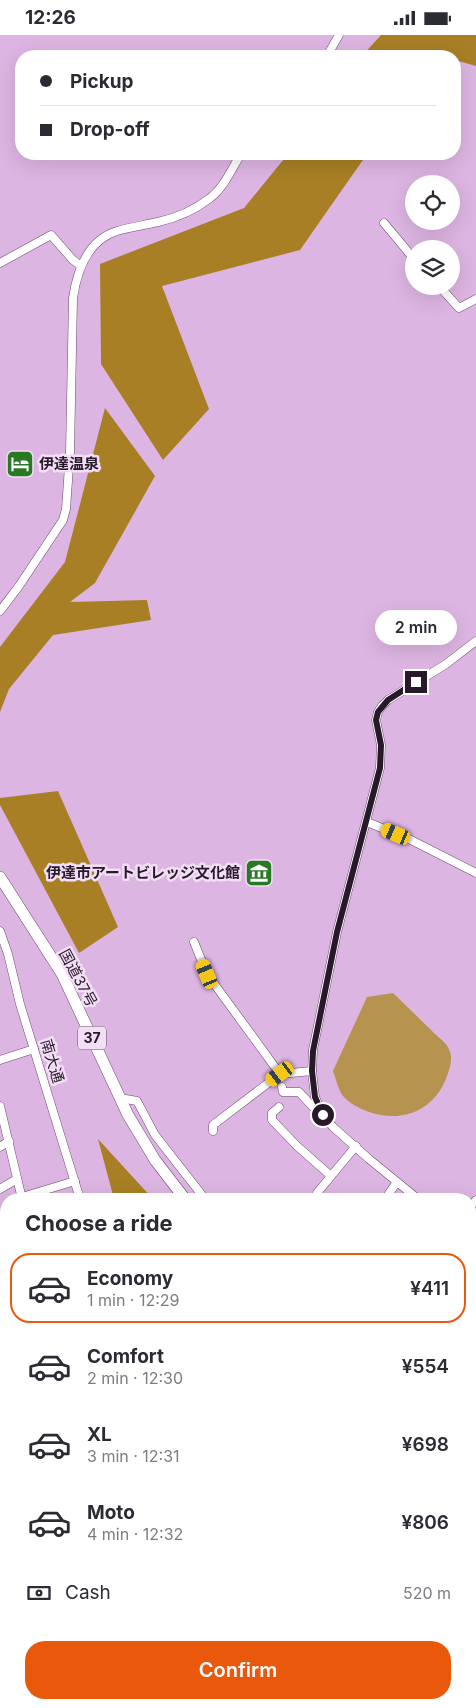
<!DOCTYPE html>
<meta charset="utf-8">
<style>
body{margin:0;font-family:Inter,"Noto Sans JP",sans-serif;background:#f7f7f7;color:#2b2b33;height:100vh;display:flex;flex-direction:column;font-size:19px;white-space:nowrap}
*{box-sizing:border-box;margin:0}
p{font-size:16px;color:#7c7c81}
.icon{flex:none;width:28px;height:28px;fill:none;stroke:currentColor;stroke-width:2;stroke-linecap:round;stroke-linejoin:round}
.map{position:relative;flex:1;overflow:hidden}
.drawer{position:absolute;left:0px;top:1158px;width:476px;height:516px;display:flex;flex-direction:column;background:#fff;border-radius:20px 20px 0 0;box-shadow:0 5px 20px #0002}
.drawer>*{flex:none}
.banner{position:absolute;left:15px;top:15px;width:446px;height:110px;border-radius:20px;box-shadow:0 5px 20px #0002;display:grid;align-content:center;height:110px;padding:0 25px;background:#fff}
.tools{position:absolute;left:405px;top:140px;display:grid;gap:10px}
.tools a{display:grid;place-items:center;width:55px;height:55px;border-radius:50%;background:#fff;box-shadow:0 5px 20px #0002;font-size:25px}
.end{position:absolute;width:22px;height:22px;margin:-11px;border:6px solid #28192a;background:#fff;box-shadow:0 0 0 2px #fff}
.from{border-radius:50%}
.bubble{position:absolute;height:35px;border-radius:18px;background:#fff;box-shadow:0 5px 20px #0002;font-size:16px;font-weight:600;line-height:35px;text-align:center}
.car{position:absolute;width:15px;height:30px;margin:-15px -8px;border-radius:6px;box-shadow:0 0 4px 1px #0007;background:linear-gradient(#f5c518 24%,#345 0 40%,#f5c518 0 76%,#345 0 86%,#f5c518 0)}
.banner b{display:flex;align-items:center;gap:18px;height:48px;font-size:19px}
.banner b+b{border-top:1px solid #e1e1e2}
.banner i{width:12px;height:12px;background:#2b2b33}
ul{padding:0;list-style:none}
li{display:flex;align-items:center;gap:15px;height:70px;margin:0 10px 8px;padding:0 15px;border:2px solid transparent;border-radius:20px}
li div{flex:1}
li b{display:block;font-size:19px}
li em{font-style:normal;font-weight:600}
li.selected{border-color:#ea580c}
li>.icon{width:45px;height:45px;stroke-width:1.5}
h2{padding:0 25px;font-size:22px;line-height:60px}
.pay{display:flex;align-items:center;gap:12px;height:55px;padding:0 25px;font-size:19px}
.pay p{margin-inline-start:auto}
.button{display:flex;gap:10px;margin-top:auto;padding:10px 25px}
.button a{flex:1;height:58px;border-radius:20px;background:#ea580c;color:#fff;font-size:20px;font-weight:600;line-height:58px;text-align:center}
.status{display:flex;justify-content:space-between;align-items:center;height:35px;padding:0 25px;background:#fff;direction:ltr}
.status svg{height:14px;fill:currentColor}
.map>svg:first-child{display:block}
.green{fill:#b6934f}
.forest{fill:#a87f24}
.lines{fill:none;stroke-linecap:round;stroke-linejoin:round}
.river{stroke:#8d5695;stroke-width:11}
.minor-casing{stroke:#6c4970;stroke-width:9}
.highway-casing{stroke:#6c4970;stroke-width:12}
.minor{stroke:#fff;stroke-width:8}
.highway{stroke:#fff;stroke-width:11}
.route{stroke:#28192a;stroke-width:6}
.labels{text-anchor:middle;stroke-width:5;stroke-linejoin:round;paint-order:stroke}
.shield{fill:#f2def5;stroke:#655467;stroke-width:1}
.shield-label{font-size:14px;font-weight:bold;fill:#28192a}
.poi-label{font-size:15px;font-weight:bold;fill:#28192a;stroke:#f2def5;text-anchor:start}
.street-label{font-size:15px;fill:#28192a;stroke:#f2def5}
</style>
<div class="status"><b>12:26</b><svg viewBox="0 0 49 12"><path d="M0 12V9h3v3zM5 12V6h3v6zM10 12V3h3v9zM15 12V0h3v12zM26 1h20v11H26zM47 4h2v5h-2z"/></svg></div>
<div class="map">
<svg width="476" height="1673" viewBox="0 0 476 1673">
<rect width="100%" height="100%" fill="#ddb5e2"/>
<g class="green">
<path d="M393,958C406,971 419,983 432,996C437,1001 444,1006 448,1012C453,1021 451,1030 448,1038C437,1074 404,1089 369,1077C359,1073 350,1069 343,1061C338,1054 336,1044 333,1036L367,962Z"/>
<path d="M10,1668H54L45,1673H10L7,1669Z"/>
</g>
<g class="forest">
<path d="M381,0H476V31L455,25V21H362Z"/>
<path d="M288,119H367L300,215L162,251L209,374L163,425L101,329L100,229L244,173Z"/>
<path d="M105,373L155,441L95,548L70,567L147,565L151,585L53,600L9,654L0,677V612L65,527Z"/>
<path d="M58,756L118,892L79,918L0,770V763Z"/>
<path d="M98,1104L153,1164H114Z"/>
</g>
<g class="lines">
<g class="river">
<path d="M470,1488L476,1482"/>
<path d="M297,1673L302,1668"/>
</g>
<g class="minor-casing">
<g id="minor">
<path d="M327,21L339,0"/>
<path d="M384,188L414,224"/>
<path d="M0,228L51,200L73,225L81,231"/>
<path d="M439,251L459,273L476,264"/>
<path d="M0,576L19,551L63,485L66,474L70,417L73,263C77,236 88,205 117,196C130,192 145,190 158,187C176,183 196,174 210,163C224,153 232,133 241,119"/>
<path d="M367,787L411,805L476,838"/>
<path d="M0,896L8,919L20,969L80,1164"/>
<path d="M194,907L207,939L280,1039"/>
<path d="M0,1025L34,1014"/>
<path d="M282,1052L283,1057H299L313,1072L320,1073"/>
<path d="M120,1063L137,1066L155,1100L205,1164"/>
<path d="M0,1071L22,1164"/>
<path d="M279,1072L272,1078V1085L297,1111L331,1141"/>
<path d="M213,1096V1090L280,1039L312,1036"/>
<path d="M0,1112L9,1106"/>
<path d="M0,1154L17,1144"/>
<path d="M317,1158L356,1111"/>
<path d="M22,1162L75,1146"/>
<path d="M385,1164L397,1147"/>
<path d="M418,1164L369,1124L333,1092L323,1080L315,1062L312,1036L313,1015L337,897L380,733L381,710L376,685L378,677L382,671L388,665L446,629L476,606"/>
<path d="M470,1172L476,1165"/>
<path d="M0,1198L6,1194"/>
<path d="M470,1205L476,1210"/>
<path d="M470,1233L476,1224"/>
<path d="M0,1245L6,1241"/>
<path d="M470,1289L476,1293"/>
<path d="M0,1291L6,1287"/>
<path d="M0,1330L6,1340"/>
<path d="M470,1341L476,1331"/>
<path d="M0,1375L6,1372"/>
<path d="M470,1388L476,1392"/>
<path d="M0,1418L6,1414"/>
<path d="M470,1458L476,1450"/>
<path d="M0,1467L6,1478"/>
<path d="M0,1498L6,1509"/>
<path d="M470,1510L476,1503"/>
<path d="M470,1543L476,1549"/>
<path d="M0,1558L6,1568"/>
<path d="M0,1604L6,1600"/>
<path d="M68,1668L72,1673"/>
<path d="M0,1670L6,1666"/>
<path d="M268,1671L274,1668"/>
<path d="M113,1673L115,1668"/>
<path d="M167,1673L169,1668"/>
<path d="M215,1673L217,1668"/>
<path d="M318,1673L323,1668"/>
<path d="M383,1673L388,1668"/>
</g>
</g>
<g class="highway-casing">
<g id="highway">
<path d="M0,842L62,939L128,1080L155,1125L185,1164"/>
<path d="M470,1403L476,1408"/>
</g>
</g>
<use href="#minor" class="minor"/>
<use href="#highway" class="highway"/>
</g>
<g class="lines">
<path class="route" d="M323,1080L315,1062L312,1036L313,1016L337,897L380,733L381,710L376,685L378,677L388,665L416,647"/>
</g>
<defs>
<g id="hotel-square" transform="scale(1.4375)"><rect x="-9" y="-9" width="18" height="18" rx="4" fill="#277924" stroke="#f2def5"/><path d="M-6-4.5h1.5V1H6V5H4.5V3h-9V5H-6ZM-4 0a1.8 1.8 0 1 1 3.6 0ZM.5 0V-2.5h3Q6-2.5 6 0Z" fill="#fff"/></g>
<g id="museum-square" transform="scale(1.4375)"><rect x="-9" y="-9" width="18" height="18" rx="4" fill="#277924" stroke="#f2def5"/><path d="M0-6L6-3V-2H-6V-3ZM-5-1h2V3h-2ZM-1-1h2V3h-2ZM3-1h2V3H3ZM-6 4H6V6H-6Z" fill="#fff"/></g>
</defs>
<g fill-rule="evenodd">
<use href="#hotel-square" x="20" y="429"/>
<use href="#museum-square" x="259" y="838"/>
</g>
<g class="labels">
<rect class="shield" x="78" y="991.5" width="28" height="23" rx="4"/>
<g class="shield-label">
<text x="92" y="1008">37</text>
</g>
<g class="poi-label">
<text x="39" y="434">伊達温泉</text>
<text x="240" y="843" text-anchor="end">伊達市アートビレッジ文化館</text>
</g>
<g class="street-label">
<text transform="translate(78 943) rotate(62)" y="5">国道37号</text>
<text transform="translate(52 1026) rotate(73)" y="5">南大通</text>
</g>
</g>
</svg>
<div class="tools">
<a><svg class="icon" aria-label="locate" viewBox="0 0 24 24"><circle cx="12" cy="12" r="6"/><path d="M12 2v4M12 18v4M2 12h4M18 12h4"/></svg></a>
<a><svg class="icon" aria-label="layers" viewBox="0 0 24 24"><path d="M12 4l9 5-9 5-9-5zM3 14l9 5 9-5"/></svg></a>
</div>
<i class="end from" style="left:323px;top:1080px"></i>
<i class="end" style="left:416px;top:647px"></i>
<div class="bubble" style="left:375px;top:575px;width:82px">2 min</div>
<i class="car" style="left:396px;top:799px;rotate:293deg"></i>
<i class="car" style="left:207px;top:939px;rotate:337deg"></i>
<i class="car" style="left:280px;top:1039px;rotate:234deg"></i>
<div class="banner">
<b><i class="from"></i>Pickup</b>
<b><i></i>Drop-off</b>
</div>
<section class="drawer">
<h2>Choose a ride</h2>
<ul>
<li class="selected"><svg class="icon" aria-label="car" viewBox="0 0 24 24"><path d="M5 17H2v-5l4-1 3-4h7l3 4 3 1v5h-3M9 17h6M6 11h13"/><circle cx="7" cy="17" r="2"/><circle cx="17" cy="17" r="2"/></svg><div><b>Economy</b><p>1 min · 12:29</p></div><em>¥411</em></li>
<li><svg class="icon" aria-label="car" viewBox="0 0 24 24"><path d="M5 17H2v-5l4-1 3-4h7l3 4 3 1v5h-3M9 17h6M6 11h13"/><circle cx="7" cy="17" r="2"/><circle cx="17" cy="17" r="2"/></svg><div><b>Comfort</b><p>2 min · 12:30</p></div><em>¥554</em></li>
<li><svg class="icon" aria-label="car" viewBox="0 0 24 24"><path d="M5 17H2v-5l4-1 3-4h7l3 4 3 1v5h-3M9 17h6M6 11h13"/><circle cx="7" cy="17" r="2"/><circle cx="17" cy="17" r="2"/></svg><div><b>XL</b><p>3 min · 12:31</p></div><em>¥698</em></li>
<li><svg class="icon" aria-label="car" viewBox="0 0 24 24"><path d="M5 17H2v-5l4-1 3-4h7l3 4 3 1v5h-3M9 17h6M6 11h13"/><circle cx="7" cy="17" r="2"/><circle cx="17" cy="17" r="2"/></svg><div><b>Moto</b><p>4 min · 12:32</p></div><em>¥806</em></li>
</ul>
<div class="pay"><svg class="icon" aria-label="cash" viewBox="0 0 24 24"><path d="M3 7h18v10H3z"/><circle cx="12" cy="12" r="2"/></svg>Cash<p>520 m</p></div>
<div class="button"><a>Confirm</a></div>
</section>
</div>
